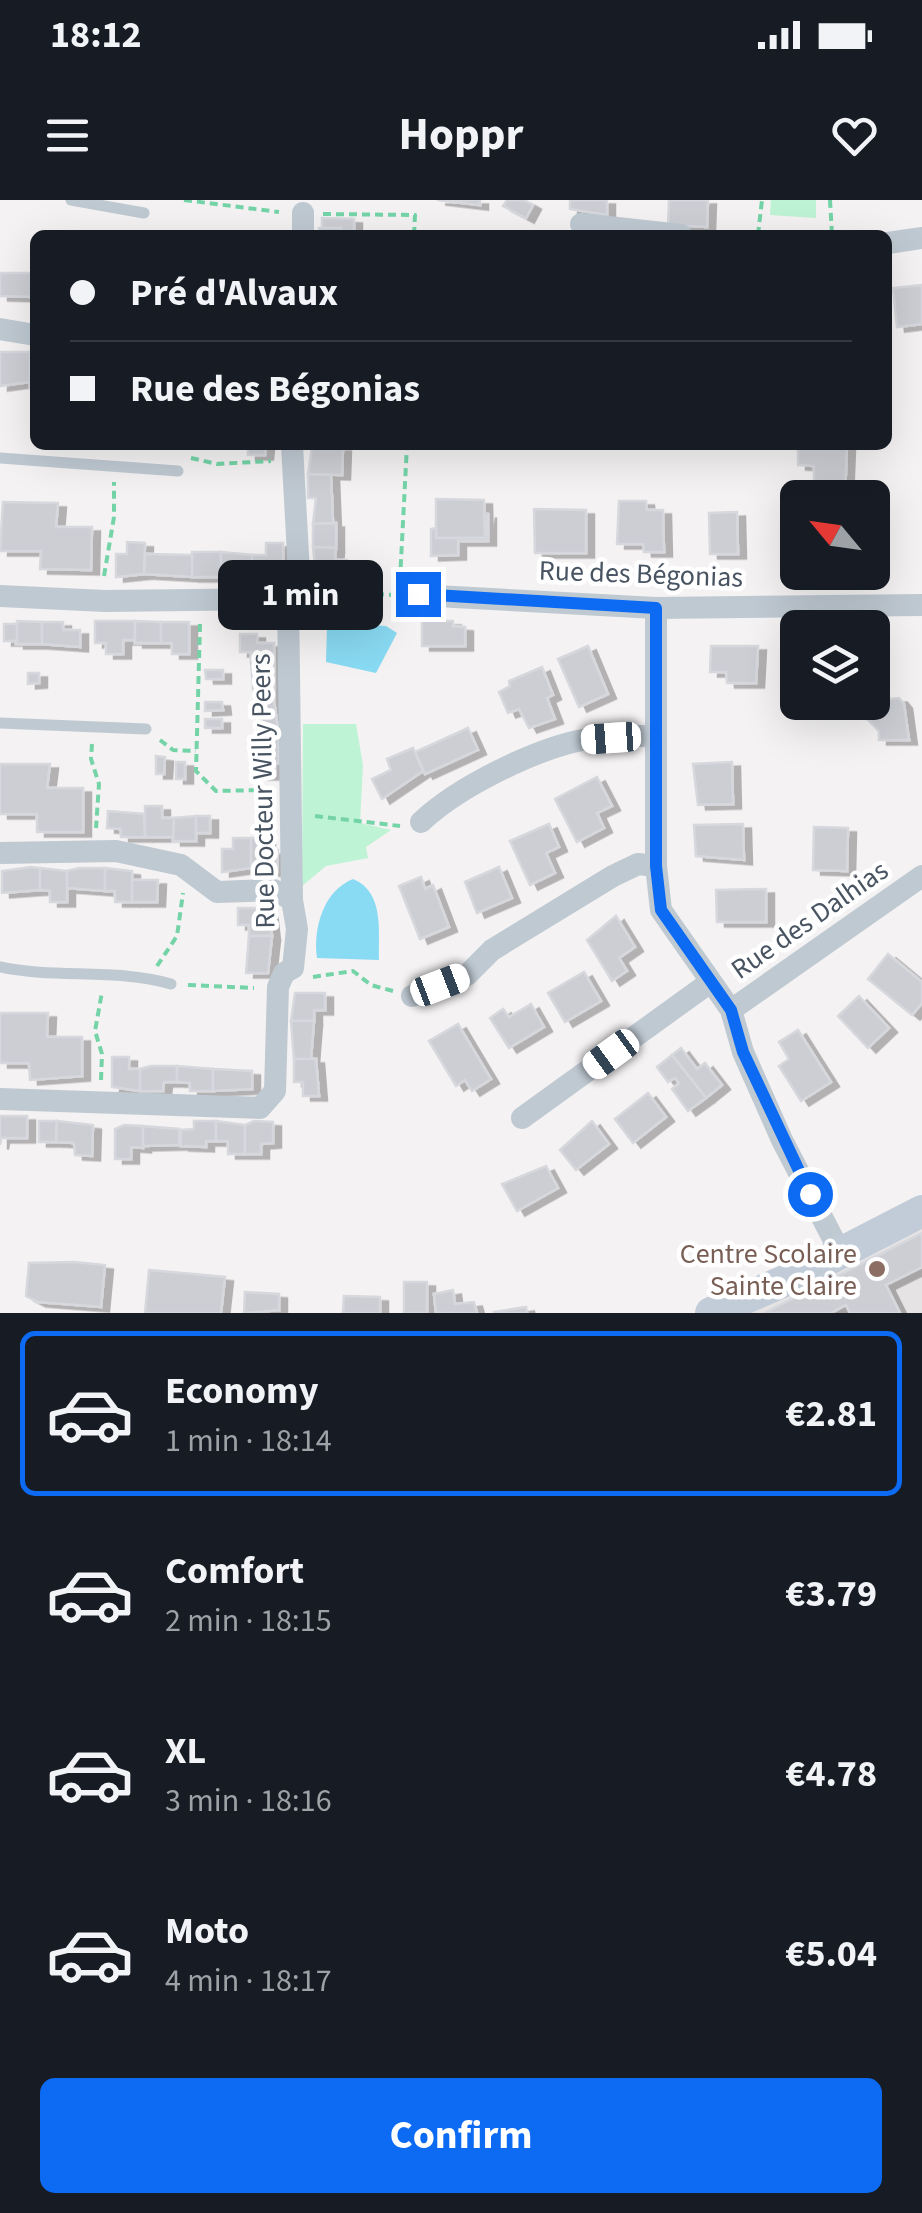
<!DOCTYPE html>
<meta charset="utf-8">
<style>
body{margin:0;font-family:"Source Sans 3",sans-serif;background:#20242c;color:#f1f3f6;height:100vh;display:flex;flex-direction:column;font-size:38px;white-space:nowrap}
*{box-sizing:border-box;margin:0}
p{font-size:32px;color:#9ea1a6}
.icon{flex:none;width:55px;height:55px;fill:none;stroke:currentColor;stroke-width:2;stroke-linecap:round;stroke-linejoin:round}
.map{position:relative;height:1113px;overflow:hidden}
.drawer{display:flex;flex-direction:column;background:#171b24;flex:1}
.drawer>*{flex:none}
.top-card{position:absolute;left:30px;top:30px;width:862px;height:220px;border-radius:15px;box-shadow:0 10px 40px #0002;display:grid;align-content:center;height:220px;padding:0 40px;background:#171b24}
.needle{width:65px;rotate:299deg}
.buttons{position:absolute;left:780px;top:280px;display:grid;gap:20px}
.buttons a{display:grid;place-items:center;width:110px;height:110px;border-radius:15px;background:#171b24;box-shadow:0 10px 40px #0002;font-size:50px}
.end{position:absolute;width:45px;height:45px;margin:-22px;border:12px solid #0d6bf3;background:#fff;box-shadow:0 0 0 5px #fff}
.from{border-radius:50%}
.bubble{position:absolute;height:70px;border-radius:15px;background:#171b24;box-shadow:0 10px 40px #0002;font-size:32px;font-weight:700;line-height:70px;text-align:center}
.car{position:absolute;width:30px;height:60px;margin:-30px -15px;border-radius:12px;box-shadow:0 0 8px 2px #0007;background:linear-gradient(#fff 24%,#345 0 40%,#fff 0 76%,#345 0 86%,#fff 0)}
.top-card b{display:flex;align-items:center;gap:35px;height:95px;font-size:38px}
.top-card b+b{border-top:2px solid #363941}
.top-card i{width:25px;height:25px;background:#f1f3f6}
ul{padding:18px 0 0;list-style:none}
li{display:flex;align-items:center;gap:30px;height:165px;margin:0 20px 15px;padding:0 20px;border:5px solid transparent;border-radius:15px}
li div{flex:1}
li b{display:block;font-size:38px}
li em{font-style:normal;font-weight:700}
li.current{border-color:#0d6bf3}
li>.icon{width:90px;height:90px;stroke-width:1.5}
.cta{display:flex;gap:20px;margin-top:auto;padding:20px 40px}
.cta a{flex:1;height:115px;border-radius:15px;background:#0d6bf3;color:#fff;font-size:40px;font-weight:700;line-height:115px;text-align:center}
.status{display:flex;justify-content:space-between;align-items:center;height:70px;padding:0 50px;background:#171b24;direction:ltr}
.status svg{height:28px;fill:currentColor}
header{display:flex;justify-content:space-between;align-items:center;height:130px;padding:0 40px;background:#171b24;font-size:45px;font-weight:700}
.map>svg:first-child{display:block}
.education{fill:#e5e3e4}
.green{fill:#bff3d5}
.water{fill:#89daf3}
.building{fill:#ccced4;stroke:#d6d8dd;stroke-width:2.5;filter:url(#shadow)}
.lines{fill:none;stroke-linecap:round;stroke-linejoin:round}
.path{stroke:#74d4a7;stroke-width:4;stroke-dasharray:8 5;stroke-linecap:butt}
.lane{stroke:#bfc9d2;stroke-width:11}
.street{stroke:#bfc9d2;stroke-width:22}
.secondary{stroke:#c2ccd9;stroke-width:32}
.route{stroke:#0d6bf3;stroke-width:12}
.education-dot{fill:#8d6e63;stroke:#fff;stroke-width:4}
.labels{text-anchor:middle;stroke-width:9;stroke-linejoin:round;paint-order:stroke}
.street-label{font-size:28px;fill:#485461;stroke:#fff}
.education-label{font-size:28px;fill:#785e54;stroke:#fff;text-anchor:end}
</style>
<div class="status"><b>18:12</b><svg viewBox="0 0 49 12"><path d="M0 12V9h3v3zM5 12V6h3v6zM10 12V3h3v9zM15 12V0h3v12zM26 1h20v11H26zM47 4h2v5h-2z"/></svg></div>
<header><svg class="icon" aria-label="menu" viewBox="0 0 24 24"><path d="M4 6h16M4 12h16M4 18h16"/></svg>Hoppr<svg class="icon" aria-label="heart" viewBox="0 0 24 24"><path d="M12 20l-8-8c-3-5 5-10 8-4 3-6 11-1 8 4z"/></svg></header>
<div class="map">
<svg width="922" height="1113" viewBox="0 0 922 1113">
<defs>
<filter id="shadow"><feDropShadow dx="8" dy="4.5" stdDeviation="0" flood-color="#0004"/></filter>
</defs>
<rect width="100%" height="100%" fill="#f4f2f2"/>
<path class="education" d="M922,1025V1113H743Z"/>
<g class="green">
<path d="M771,0H816V18L770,15Z"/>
<path d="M303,524H356L363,565L360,623L391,630L366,647L368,658L326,666L302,686Z"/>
</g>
<g class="water">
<path d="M343,423L386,426L397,433L376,473L326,462L327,426Z"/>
<path d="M353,679C385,692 378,732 379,760L317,758C313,729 323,691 353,679Z"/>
</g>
<g class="building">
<path d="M437,0H480V5Z"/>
<path d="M507,0H524L533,5L526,18L503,6Z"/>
<path d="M570,0H607V15L570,9Z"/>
<path d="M669,0H708L707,27L668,25Z"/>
<path d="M322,18L354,19V35H341V28H322Z"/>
<rect x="319" y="28" width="22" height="7"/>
<path d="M0,73H35V97L0,96Z"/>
<path d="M922,85V124L897,127L893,88Z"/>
<path d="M0,152H30V182L0,186Z"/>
<rect x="30" y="152" width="5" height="35"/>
<path d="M248,245H266L265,255H248Z"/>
<path d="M798,245H847L845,296H814V266L798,265Z"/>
<path d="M312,247H343L342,275L308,274Z"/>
<path d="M308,274L331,275L333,323L313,324L316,298H308Z"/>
<path d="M436,299L484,300L485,338H436Z"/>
<path d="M619,301H646L647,310H663L664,352H644L643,344H617Z"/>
<path d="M3,302L58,303L56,327H92L91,370L40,369L41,351H0Z"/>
<path d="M534,309L586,310V353H535Z"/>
<path d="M737,312L738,354H710L709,313Z"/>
<path d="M488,313V341H458V355L431,356V329L436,328V338H485Z"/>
<path d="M336,323V348L313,347V324Z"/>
<path d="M127,342L145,343L144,374L116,377V354H127Z"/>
<path d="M266,343H283V375L251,378L252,355H266Z"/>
<path d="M313,347L336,348L335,360H347V377H316Z"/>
<rect x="192" y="352" width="29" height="25"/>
<path d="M221,352L252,355L251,378L221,377Z"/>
<path d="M145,354L192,355V377L144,374Z"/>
<path d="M17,421L42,422V444H16Z"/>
<path d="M95,421H135V440H123V454H106V443H95Z"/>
<path d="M135,421L161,422V443H135Z"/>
<path d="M422,421H453V426L465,427V446H422Z"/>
<path d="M42,422H63V430H80V447L42,444Z"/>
<path d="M161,422H189V454H172V443H161Z"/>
<rect x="4" y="424" width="13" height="17"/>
<path d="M240,434H257V443H274V463L251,462V452H240Z"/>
<rect x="872" y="445" width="5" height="26"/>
<path d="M588,446L608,494L579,507L558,459Z"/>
<path d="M711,446H758L756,483H727L726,472H710Z"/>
<path d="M251,462L274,463V501H254Z"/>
<path d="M542,467L553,495L547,498L555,519L529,528L519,509L508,513L499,492L510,486L509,481Z"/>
<path d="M205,470H223V479H206Z"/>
<path d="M28,473H39V483L28,484Z"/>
<path d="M899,498L904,504L909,540H879V531L861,513L860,502Z"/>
<path d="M254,501H274L279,537H256Z"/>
<path d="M205,502H222L223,510L205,511Z"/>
<rect x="205" y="519" width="17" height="9"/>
<path d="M468,528L478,550L425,574L415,552Z"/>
<rect x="256" y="537" width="23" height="26"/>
<path d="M413,548L423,571L382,599L372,579L391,570L387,559Z"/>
<path d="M156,556L165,557L164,574H156Z"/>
<rect x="176" y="562" width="9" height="17"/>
<path d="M732,562L733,604L698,605L693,564Z"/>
<rect x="258" y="563" width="17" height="12"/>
<path d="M0,564H50L47,588H83V632H37V614H0Z"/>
<path d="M597,577L612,606L597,613L604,628L577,642L555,599Z"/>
<path d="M145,606H162V618H174V637H145Z"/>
<path d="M108,611L144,614L145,637H121V629L107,628Z"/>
<path d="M196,616V641H173L174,618Z"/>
<rect x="196" y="616" width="14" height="17"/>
<path d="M549,624L559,647L546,653L555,673L530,685L510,641Z"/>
<path d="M743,624L744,660L696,656L694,625Z"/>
<path d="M814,627L848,628L847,671L813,670Z"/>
<path d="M233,638H251V668L222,672V649H233Z"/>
<path d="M251,638H267V650H278L277,672L251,668Z"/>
<path d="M31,667L40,668V690L2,693V671Z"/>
<path d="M499,667L512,698L477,713L465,682Z"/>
<path d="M40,668L67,671V702H50V691L40,690Z"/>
<path d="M79,668H105V691L67,688V671Z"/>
<path d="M105,668L132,671V702H115V691H105Z"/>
<path d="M421,677L425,689L433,685L449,727L420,739L399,686Z"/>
<path d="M132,680H158L157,702H132Z"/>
<path d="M766,689V722H717L716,690Z"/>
<path d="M238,708H269L272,736H249V725H238Z"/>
<path d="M616,716L635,747L619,758L627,771L612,781L587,740Z"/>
<path d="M249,736H272L268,773H246Z"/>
<path d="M888,754L922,782V803L912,815L868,779Z"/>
<path d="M584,772L601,801L565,822L548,793Z"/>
<path d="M295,793H325V810H314V821H291Z"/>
<path d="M859,796L889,828L868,848L838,816Z"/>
<path d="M531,804L544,827L509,848L490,818L503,809L509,817Z"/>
<path d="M0,813H48L47,837H82V876L30,880L29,863H0Z"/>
<path d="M291,821H314L311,859H294Z"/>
<path d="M458,824L491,879L472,891L465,880L456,886L429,841Z"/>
<path d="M798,830L831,882L801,901L779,866L789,859L779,842Z"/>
<path d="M681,848L697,869L705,863L722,885L706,898L672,855Z"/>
<path d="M672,855L706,898L688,911L672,889L679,883L675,878L668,882L657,867Z"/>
<path d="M112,857H129V869H140V891L112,887Z"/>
<path d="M294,859H316L319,896H303V882H294Z"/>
<path d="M151,866H177V882H164L163,891H140V869Z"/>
<path d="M177,866L213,869V891H190V883L177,882Z"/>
<path d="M213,869L252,871V889L213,891Z"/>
<path d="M648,893L666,917L633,943L615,919Z"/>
<path d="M0,916H27V938H1L0,945Z"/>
<path d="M39,921H57L56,942H39Z"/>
<path d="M57,921L93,925L92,956L75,955L74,943L56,942Z"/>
<path d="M194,921H216V941H206V947L181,946V930L194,929Z"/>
<path d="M216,921L245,925V954H228V941H216Z"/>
<path d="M254,921L273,922V943L261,944V954H245V925Z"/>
<path d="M592,921L609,944L576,970L560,950Z"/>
<path d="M124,925L143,926V948L131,947V959H115V929Z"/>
<path d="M143,926L179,929V945L143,946Z"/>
<path d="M546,966L558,988L517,1011L502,984Z"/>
<path d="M922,1033V1067L886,1085L900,1113H850L846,1105L831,1113H764Z"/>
<path d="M74,1062L105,1065L101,1107L38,1102L26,1096L29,1063Z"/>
<path d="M149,1070L225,1077L221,1113H145Z"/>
<rect x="404" y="1082" width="23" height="31"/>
<path d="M453,1090L455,1104L474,1102L477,1113H436L434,1094Z"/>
<path d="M245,1092L279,1094V1110L244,1113Z"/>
<path d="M344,1096L380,1097V1113H343Z"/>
<path d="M526,1107L527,1113H494V1112Z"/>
</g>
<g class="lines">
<g class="path">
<path d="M184,0L279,12"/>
<path d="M830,0L832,35"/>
<path d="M323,14L415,15L414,35"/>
<path d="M758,35L762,0"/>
<path d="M191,258L217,264L271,261"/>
<path d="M104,376L114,317V282"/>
<path d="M400,380L407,245"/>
<path d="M324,392L395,395"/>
<path d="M200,424L196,571L216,591L266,590"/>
<path d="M160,540L173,550L196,551"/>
<path d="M92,544L91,559L99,584L96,628"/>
<path d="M315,616L400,626"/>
<path d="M157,766L177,736L183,693"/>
<path d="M313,777L353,771L371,785L393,791"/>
<path d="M188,785L254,788"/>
<path d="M101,880L102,854L95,831L102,792"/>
</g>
<g class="lane">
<path d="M71,0L144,13"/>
<path d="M0,258L178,271"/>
<path d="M0,523L146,529"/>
<path d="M0,767C56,779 116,768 171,784"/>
</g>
<g class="street">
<path d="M303,13V35"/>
<path d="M581,24L681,35"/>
<path d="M888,43L922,38"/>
<path d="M0,129L35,135"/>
<path d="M418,395L656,408L922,405"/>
<path d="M0,396L105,401L288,399"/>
<path d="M288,399L300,391L292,245"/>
<path d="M656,408V666L661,710L731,810L743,852L782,940L840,1052"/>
<path d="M421,622C458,587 536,548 587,539C609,535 633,536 656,536"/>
<path d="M0,653L116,651L181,665L217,692L274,690L292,700"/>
<path d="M412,796L467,775L492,750L613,676L638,664L656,666"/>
<path d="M731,810L922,676"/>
<path d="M0,899L260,908L275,891L278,787L284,773L293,768L297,729L292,700L288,399"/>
<path d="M522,918L709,783"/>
</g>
<path class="secondary" d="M711,1113L796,1076L922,1011"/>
</g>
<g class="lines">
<path class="route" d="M418,394L656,408V666L661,710L731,810L743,852L810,994"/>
</g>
<circle class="education-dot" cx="877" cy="1069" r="10"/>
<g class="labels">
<g class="street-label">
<text transform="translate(641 373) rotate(2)" y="10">Rue des Bégonias</text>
<text transform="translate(262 591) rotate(-91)" y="10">Rue Docteur Willy Peers</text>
<text transform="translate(809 719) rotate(-35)" y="10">Rue des Dalhias</text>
</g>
<g class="education-label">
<text x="857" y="1063">Centre Scolaire<tspan x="857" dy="32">Sainte Claire</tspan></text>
</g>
</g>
</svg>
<div class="buttons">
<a><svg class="needle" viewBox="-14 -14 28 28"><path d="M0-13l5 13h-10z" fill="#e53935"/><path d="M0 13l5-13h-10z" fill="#9ea1a6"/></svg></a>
<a><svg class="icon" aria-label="layers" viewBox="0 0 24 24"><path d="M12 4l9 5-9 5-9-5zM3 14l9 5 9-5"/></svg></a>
</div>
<i class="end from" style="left:810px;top:994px"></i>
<i class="end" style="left:418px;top:394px"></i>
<div class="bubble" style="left:218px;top:360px;width:165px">1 min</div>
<i class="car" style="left:611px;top:538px;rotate:266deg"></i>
<i class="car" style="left:440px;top:785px;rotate:69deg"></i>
<i class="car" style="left:611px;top:854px;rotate:234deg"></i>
<div class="top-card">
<b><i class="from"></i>Pré d'Alvaux</b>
<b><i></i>Rue des Bégonias</b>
</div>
</div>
<section class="drawer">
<ul>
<li class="current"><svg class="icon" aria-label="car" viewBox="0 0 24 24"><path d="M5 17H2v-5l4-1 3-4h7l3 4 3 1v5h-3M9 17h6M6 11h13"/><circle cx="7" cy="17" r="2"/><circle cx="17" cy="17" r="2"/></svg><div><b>Economy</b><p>1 min · 18:14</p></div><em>€2.81</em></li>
<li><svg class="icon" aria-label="car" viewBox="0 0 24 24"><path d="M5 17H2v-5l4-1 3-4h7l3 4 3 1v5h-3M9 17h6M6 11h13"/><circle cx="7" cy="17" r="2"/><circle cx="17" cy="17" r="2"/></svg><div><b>Comfort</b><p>2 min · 18:15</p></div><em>€3.79</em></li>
<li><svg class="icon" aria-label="car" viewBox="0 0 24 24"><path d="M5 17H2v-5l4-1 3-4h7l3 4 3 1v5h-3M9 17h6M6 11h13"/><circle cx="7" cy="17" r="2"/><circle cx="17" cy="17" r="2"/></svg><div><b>XL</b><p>3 min · 18:16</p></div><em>€4.78</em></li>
<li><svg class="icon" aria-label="car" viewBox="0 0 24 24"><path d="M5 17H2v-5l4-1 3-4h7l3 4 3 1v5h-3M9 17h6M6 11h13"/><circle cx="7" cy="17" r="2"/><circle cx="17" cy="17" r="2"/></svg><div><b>Moto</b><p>4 min · 18:17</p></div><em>€5.04</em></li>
</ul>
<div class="cta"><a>Confirm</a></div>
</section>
